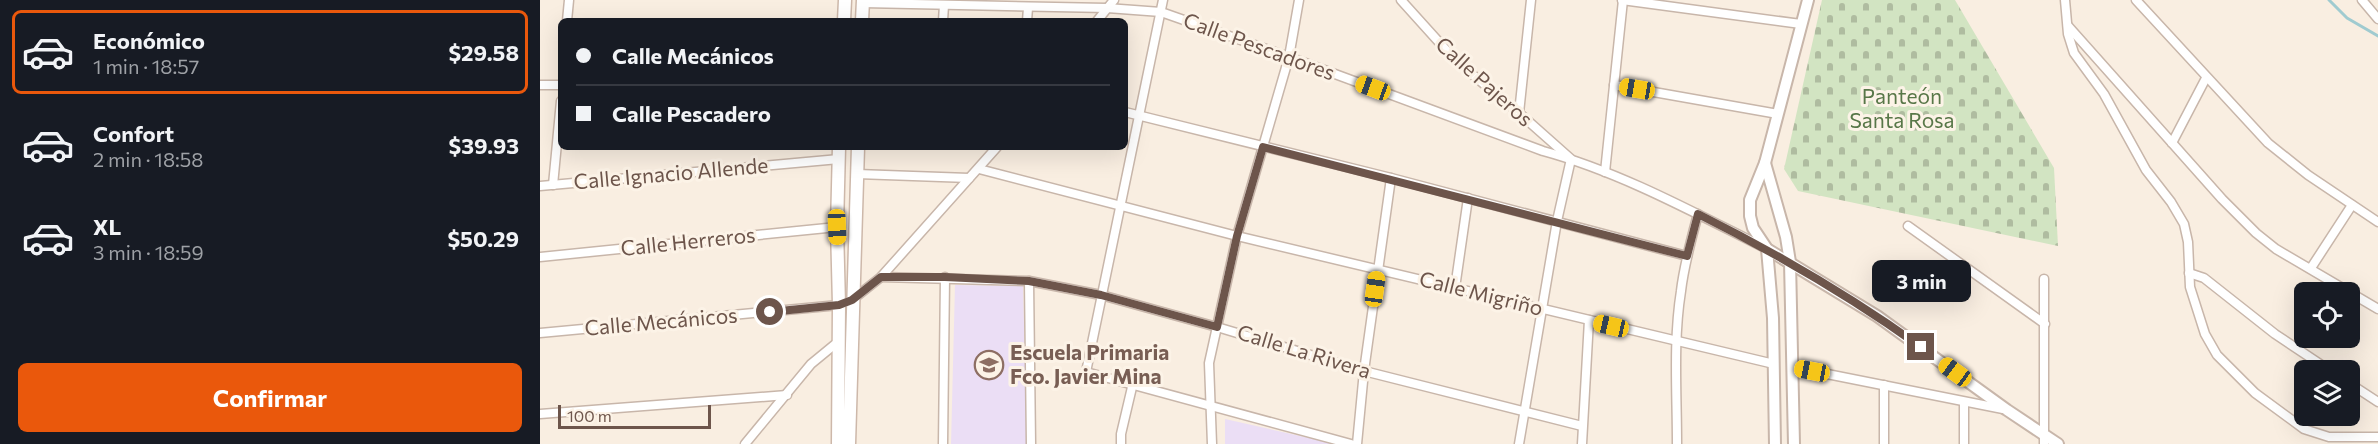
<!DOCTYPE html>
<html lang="es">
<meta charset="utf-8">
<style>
body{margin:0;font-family:Commissioner,sans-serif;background:#242831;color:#f1f3f6;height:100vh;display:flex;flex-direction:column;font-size:22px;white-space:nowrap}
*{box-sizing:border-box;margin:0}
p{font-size:20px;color:#9ea1a6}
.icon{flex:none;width:33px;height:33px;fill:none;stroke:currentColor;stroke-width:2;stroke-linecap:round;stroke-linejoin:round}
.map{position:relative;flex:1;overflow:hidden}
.details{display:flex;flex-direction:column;background:#171b24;width:540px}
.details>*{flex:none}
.banner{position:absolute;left:18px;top:18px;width:570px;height:132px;border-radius:9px;box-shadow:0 6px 24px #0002;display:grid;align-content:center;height:132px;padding:0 18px;background:#171b24}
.tools{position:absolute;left:1754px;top:282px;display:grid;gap:12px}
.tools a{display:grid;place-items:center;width:66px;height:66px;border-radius:9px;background:#171b24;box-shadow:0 6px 24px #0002;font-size:30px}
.scale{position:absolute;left:18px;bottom:15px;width:153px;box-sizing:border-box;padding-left:6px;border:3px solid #6d554b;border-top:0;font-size:16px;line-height:21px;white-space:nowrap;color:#6d554b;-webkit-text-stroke:4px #fcf3e7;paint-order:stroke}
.end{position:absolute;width:27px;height:27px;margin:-14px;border:8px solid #6d554b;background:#fff;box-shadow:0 0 0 3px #fff}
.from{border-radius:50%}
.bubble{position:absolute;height:42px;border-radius:9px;background:#171b24;box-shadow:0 6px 24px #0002;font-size:20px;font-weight:700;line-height:42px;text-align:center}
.car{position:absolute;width:18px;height:36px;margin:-18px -9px;border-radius:8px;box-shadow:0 0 4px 2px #0007;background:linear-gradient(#f5c518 24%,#345 0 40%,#f5c518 0 76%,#345 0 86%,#f5c518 0)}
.banner b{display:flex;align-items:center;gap:21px;height:57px;font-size:22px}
.banner b+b{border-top:2px solid #363941}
.banner i{width:15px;height:15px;background:#f1f3f6}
ul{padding:10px 0 0;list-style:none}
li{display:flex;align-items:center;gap:18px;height:84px;margin:0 12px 9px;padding:0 6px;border:3px solid transparent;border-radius:9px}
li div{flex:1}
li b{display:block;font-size:22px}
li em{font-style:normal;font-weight:700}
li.current{border-color:#ea580c}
li>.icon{width:54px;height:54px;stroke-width:1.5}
.action{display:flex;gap:12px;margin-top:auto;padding:12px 18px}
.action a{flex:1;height:69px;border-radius:9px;background:#ea580c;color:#fff;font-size:24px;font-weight:700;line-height:69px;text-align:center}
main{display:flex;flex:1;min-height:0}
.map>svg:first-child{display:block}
.education{fill:#ebdef5}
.cemetery{fill:url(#cemetery-stones)}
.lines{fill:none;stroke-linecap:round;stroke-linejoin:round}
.stream{stroke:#a0cbd0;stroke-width:3}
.minor-casing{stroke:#c8b6aa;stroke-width:11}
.tertiary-casing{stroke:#c8b6aa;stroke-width:14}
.secondary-casing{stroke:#cdb8aa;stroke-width:15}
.minor{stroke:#fff;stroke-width:8}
.tertiary{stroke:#fff;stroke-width:10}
.secondary{stroke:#fff;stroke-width:12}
.route{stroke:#6d554b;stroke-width:8}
.labels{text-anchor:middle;stroke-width:6;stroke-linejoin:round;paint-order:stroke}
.street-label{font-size:21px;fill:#6d554b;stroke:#fcf3e7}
.park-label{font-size:21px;fill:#587748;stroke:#fcf3e7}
.education-label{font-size:21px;font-weight:bold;fill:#785e54;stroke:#fcf3e7;text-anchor:start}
</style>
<main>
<section class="details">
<ul>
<li class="current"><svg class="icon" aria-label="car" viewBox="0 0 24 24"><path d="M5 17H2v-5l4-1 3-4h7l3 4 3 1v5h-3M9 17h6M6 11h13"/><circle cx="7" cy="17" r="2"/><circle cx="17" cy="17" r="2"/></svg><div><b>Económico</b><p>1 min · 18:57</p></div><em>$29.58</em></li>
<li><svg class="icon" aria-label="car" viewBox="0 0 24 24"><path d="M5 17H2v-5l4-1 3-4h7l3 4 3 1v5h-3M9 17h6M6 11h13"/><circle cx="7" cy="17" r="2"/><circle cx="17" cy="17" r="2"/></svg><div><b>Confort</b><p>2 min · 18:58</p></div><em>$39.93</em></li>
<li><svg class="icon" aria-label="car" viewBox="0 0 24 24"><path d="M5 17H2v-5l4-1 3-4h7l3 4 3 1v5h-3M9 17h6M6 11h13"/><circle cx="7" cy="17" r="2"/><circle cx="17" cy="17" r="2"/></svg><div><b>XL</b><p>3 min · 18:59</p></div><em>$50.29</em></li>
</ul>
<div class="action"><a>Confirmar</a></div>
</section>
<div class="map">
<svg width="1838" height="444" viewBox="0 0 1838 444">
<defs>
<pattern id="cemetery-stones" width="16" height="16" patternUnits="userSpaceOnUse" patternTransform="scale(1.5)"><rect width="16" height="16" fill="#d2e4c2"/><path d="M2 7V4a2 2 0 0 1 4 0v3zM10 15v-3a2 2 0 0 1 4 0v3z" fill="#afbca0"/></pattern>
</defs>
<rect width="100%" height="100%" fill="#f9eee1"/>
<g class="education">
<path d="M415,285L483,286L487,444H411Z"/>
<path d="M685,419L796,444H685Z"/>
</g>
<path class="cemetery" d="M1282,0H1415L1514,168L1518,246L1258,191L1244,169Z"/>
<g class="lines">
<path class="stream" d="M1789,0L1807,18L1838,36"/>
<g class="minor-casing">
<g id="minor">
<path d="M623,0L546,372L811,444"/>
<path d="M861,0L916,61L979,113L1031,159L1017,221L979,444"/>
<path d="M1082,0L1261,24"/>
<path d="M1525,0L1528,34L1534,53L1564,94L1606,170L1631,202L1644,224L1648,242L1650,287L1665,334L1677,355L1715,393L1764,429L1789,437H1838"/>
<path d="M1596,0L1728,143L1768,175L1838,222"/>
<path d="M1822,0L1838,19"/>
<path d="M323,3L567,8L621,12L749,57L1003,151C1080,172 1153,212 1225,248"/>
<path d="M27,21L29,0"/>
<path d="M403,21L404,5"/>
<path d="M487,21L488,8"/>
<path d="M557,21L574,0"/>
<path d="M1528,26L1682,199L1716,233L1736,249L1838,309"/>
<path d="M0,85H21"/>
<path d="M1074,85L1238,114"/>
<path d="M585,112L851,178L1147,256"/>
<path d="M979,113L991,0"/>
<path d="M1632,143L1666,78"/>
<path d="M439,169L697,236L1234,364"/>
<path d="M1065,172L1083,0"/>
<path d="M317,174L429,178"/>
<path d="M13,185L21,101"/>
<path d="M0,186L299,159"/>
<path d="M1368,226L1505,324"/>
<path d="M0,257L297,227"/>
<path d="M1771,268L1812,205"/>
<path d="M1649,273L1664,278L1735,334L1789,370"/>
<path d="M341,277L489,281L561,295L677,327L824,371L1042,426"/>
<path d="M489,281L491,444"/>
<path d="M915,288L928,198"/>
<path d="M0,333L299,305L312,300L341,277L457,147"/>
<path d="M1252,367L1463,409"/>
<path d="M1809,383L1838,402"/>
<path d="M1344,385V444"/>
<path d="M1424,402V444"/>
<path d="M0,414L247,395"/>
<path d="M205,444L271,364L299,341"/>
<path d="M403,444L405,277"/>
<path d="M581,444V434L593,383"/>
<path d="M672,444L669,363L697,236L749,57L759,0"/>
<path d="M817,444L824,371L851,178"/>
<path d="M1042,444L1049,320"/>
<path d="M1137,444C1137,393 1133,341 1141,291C1144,265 1151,240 1158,214"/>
<path d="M1504,444V279"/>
</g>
</g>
<g class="tertiary-casing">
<g id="tertiary">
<path d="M1268,0L1225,163L1210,200V216L1213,228L1227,249L1337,316L1467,410L1518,444"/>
<path d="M1225,163L1246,237L1250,262L1254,444"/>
<path d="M1227,249L1233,318L1235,444"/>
</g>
</g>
<g class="secondary-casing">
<g id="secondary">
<path d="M304,21L305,0"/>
<path d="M322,21L323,0"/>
<path d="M298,444L299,305L297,227L299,147"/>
<path d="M309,444L318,147"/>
</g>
</g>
<use href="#minor" class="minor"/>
<use href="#tertiary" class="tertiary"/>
<use href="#secondary" class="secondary"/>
</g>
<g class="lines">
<path class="route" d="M230,312L299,305L312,300L341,277H405L489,281L561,295L677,327L697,236L723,147L1147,256L1158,214C1236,253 1310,296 1381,347"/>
</g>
<defs>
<g id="school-ring" transform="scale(1.5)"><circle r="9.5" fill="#fcf3e7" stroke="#8d6e63" stroke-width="1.5"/><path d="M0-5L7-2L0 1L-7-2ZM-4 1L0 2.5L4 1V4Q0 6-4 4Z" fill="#8d6e63"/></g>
</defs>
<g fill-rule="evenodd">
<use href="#school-ring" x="449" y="365"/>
</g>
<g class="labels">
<g class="street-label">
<text transform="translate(719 47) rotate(20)" y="7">Calle Pescadores</text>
<text transform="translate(944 82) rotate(42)" y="7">Calle Pajeros</text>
<text transform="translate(131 174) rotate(-5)" y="7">Calle Ignacio Allende</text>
<text transform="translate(148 242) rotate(-6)" y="7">Calle Herreros</text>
<text transform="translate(941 294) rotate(14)" y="7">Calle Migriño</text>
<text transform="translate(121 322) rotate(-5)" y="7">Calle Mecánicos</text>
<text transform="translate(764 352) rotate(17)" y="7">Calle La Rivera</text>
</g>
<g class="park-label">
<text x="1362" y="104">Panteón<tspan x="1362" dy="24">Santa Rosa</tspan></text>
</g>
<g class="education-label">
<text x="470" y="360">Escuela Primaria<tspan x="470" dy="24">Fco. Javier Mina</tspan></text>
</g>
</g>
</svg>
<div class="tools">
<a><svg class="icon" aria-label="locate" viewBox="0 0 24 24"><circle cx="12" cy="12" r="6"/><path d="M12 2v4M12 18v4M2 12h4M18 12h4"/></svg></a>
<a><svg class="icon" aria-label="layers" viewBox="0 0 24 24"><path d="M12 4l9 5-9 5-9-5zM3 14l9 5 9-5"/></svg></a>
</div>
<div class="scale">100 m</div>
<i class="end from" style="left:230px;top:312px"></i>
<i class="end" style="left:1381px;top:347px"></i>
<div class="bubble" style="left:1332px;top:260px;width:99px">3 min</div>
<i class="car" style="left:833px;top:88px;rotate:290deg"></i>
<i class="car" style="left:1097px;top:89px;rotate:280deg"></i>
<i class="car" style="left:297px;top:227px;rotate:178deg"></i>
<i class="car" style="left:835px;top:289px;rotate:8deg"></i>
<i class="car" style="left:1071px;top:326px;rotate:283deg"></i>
<i class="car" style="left:1272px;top:371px;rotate:281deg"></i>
<i class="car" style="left:1415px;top:372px;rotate:306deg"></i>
<div class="banner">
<b><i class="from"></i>Calle Mecánicos</b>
<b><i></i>Calle Pescadero</b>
</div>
</div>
</main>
